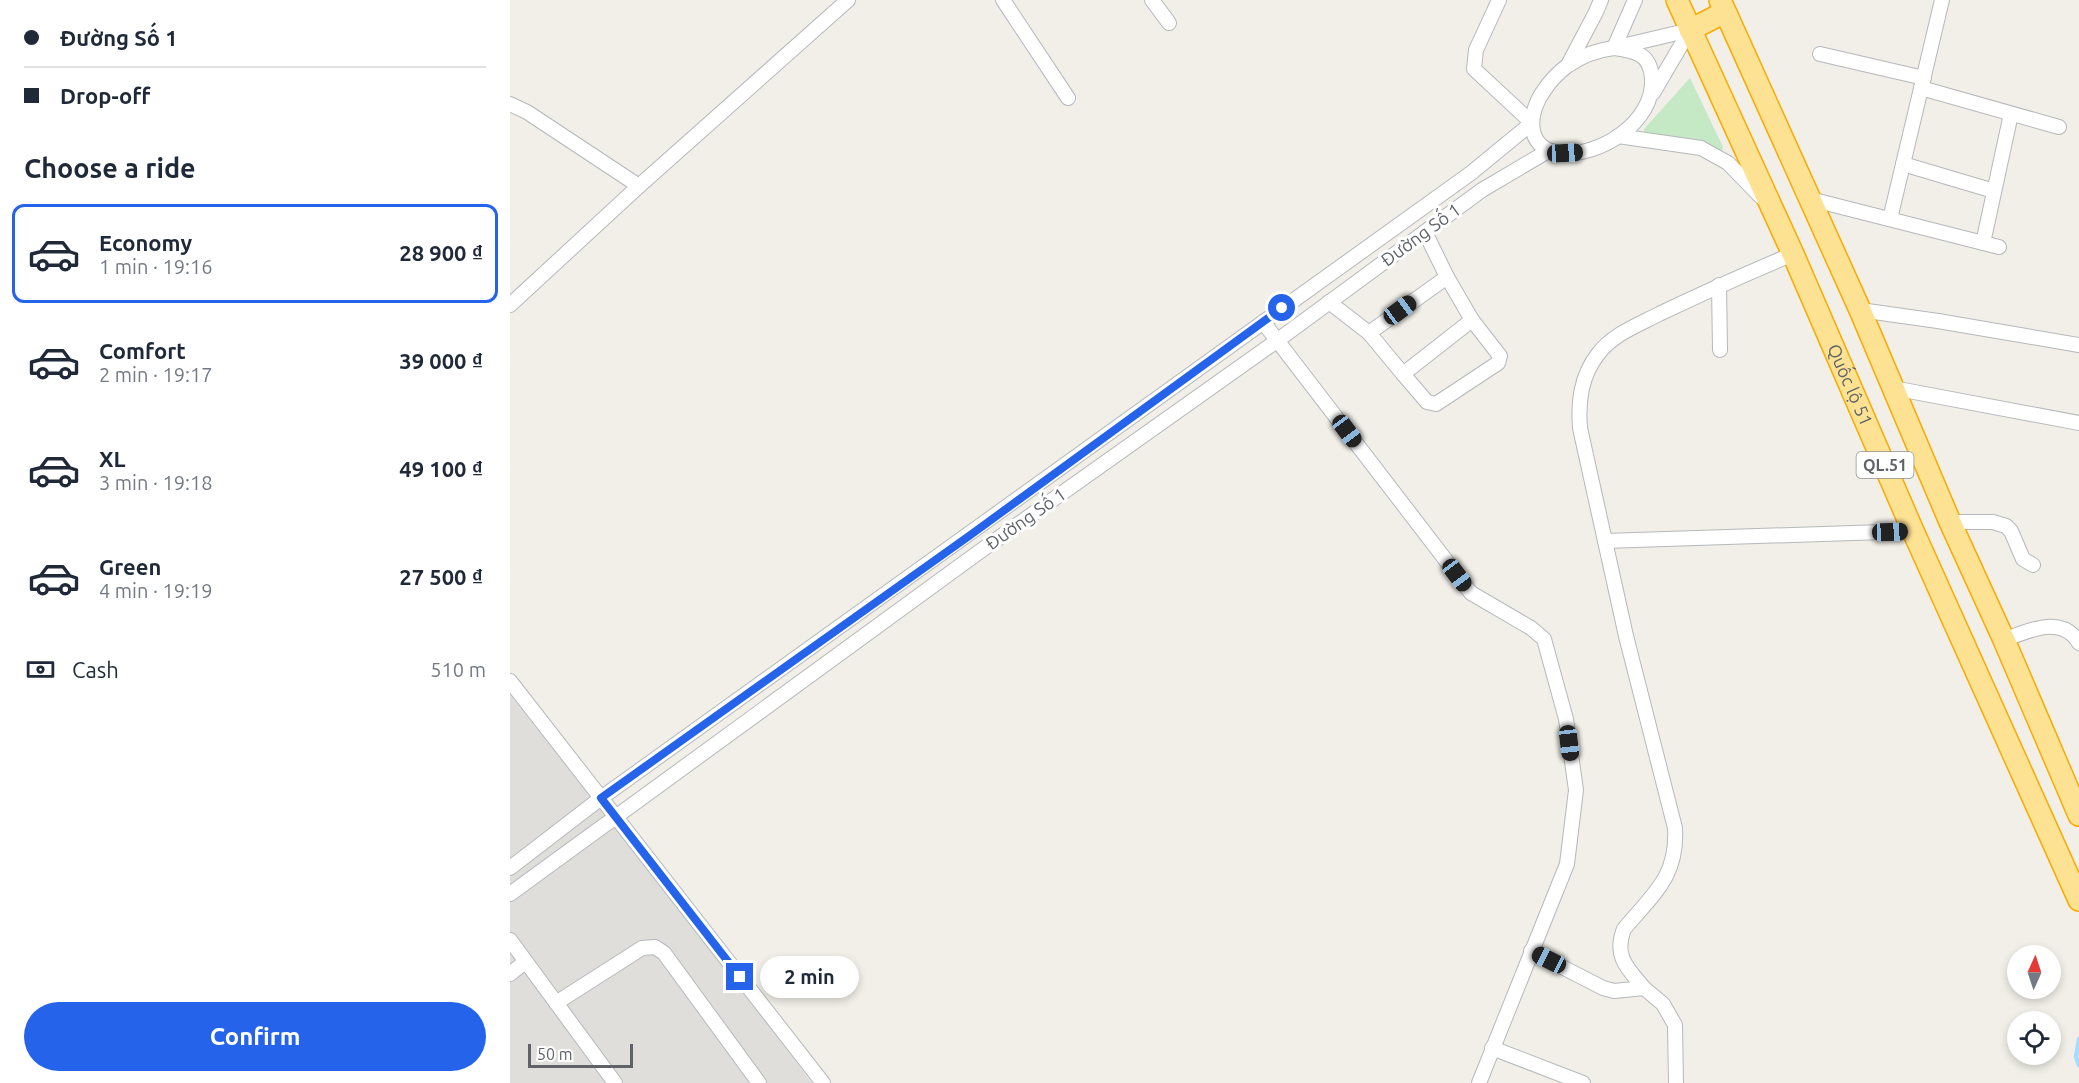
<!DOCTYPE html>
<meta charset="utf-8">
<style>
body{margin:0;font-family:Ubuntu,sans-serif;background:#f2f2f3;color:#1f2937;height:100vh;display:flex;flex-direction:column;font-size:22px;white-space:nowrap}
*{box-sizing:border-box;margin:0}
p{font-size:20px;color:#747a83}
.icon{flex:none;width:33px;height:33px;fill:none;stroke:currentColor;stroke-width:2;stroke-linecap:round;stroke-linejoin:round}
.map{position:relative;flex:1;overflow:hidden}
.side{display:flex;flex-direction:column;background:#fff;width:510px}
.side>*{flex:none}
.hud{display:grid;align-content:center;height:132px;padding:0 24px;background:#fff}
.needle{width:39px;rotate:3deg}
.controls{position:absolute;left:1497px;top:945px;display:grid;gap:12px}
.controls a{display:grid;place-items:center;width:54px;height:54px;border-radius:50%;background:#fff;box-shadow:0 3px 9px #0003;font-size:30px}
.scale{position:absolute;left:18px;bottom:15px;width:105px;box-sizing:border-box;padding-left:6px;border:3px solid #5f6368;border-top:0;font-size:16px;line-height:21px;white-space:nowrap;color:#5f6368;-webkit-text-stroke:4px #fff;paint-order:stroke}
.end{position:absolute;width:27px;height:27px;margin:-14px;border:8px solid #2563eb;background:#fff;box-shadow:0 0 0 3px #fff}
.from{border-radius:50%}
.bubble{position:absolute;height:42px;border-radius:21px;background:#fff;box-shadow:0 3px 9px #0003;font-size:20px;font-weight:700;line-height:42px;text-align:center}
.car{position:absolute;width:18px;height:36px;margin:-18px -9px;border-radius:8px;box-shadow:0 0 4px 2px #0007;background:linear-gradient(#222 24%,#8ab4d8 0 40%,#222 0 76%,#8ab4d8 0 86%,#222 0)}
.hud b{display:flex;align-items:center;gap:21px;height:57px;font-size:22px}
.hud b+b{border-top:2px solid #e0e1e3}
.hud i{width:15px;height:15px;background:#1f2937}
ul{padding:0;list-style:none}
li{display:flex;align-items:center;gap:18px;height:99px;margin:0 12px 9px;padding:0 12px;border:3px solid transparent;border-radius:12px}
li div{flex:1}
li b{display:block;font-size:22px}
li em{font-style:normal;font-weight:700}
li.on{border-color:#2563eb}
li>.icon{width:54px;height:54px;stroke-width:1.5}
h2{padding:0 24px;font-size:27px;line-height:72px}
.pay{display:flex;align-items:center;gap:15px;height:66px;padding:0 24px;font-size:22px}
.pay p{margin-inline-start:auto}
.action{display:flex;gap:12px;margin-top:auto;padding:12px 24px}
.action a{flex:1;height:69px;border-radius:36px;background:#2563eb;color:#fff;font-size:24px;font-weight:700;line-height:69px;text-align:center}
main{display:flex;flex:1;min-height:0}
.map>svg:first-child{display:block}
.industrial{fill:#e0deda}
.green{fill:#c5e8c5}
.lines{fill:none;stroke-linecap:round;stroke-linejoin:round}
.stream{stroke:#aadaff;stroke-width:4.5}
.minor-casing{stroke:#b5b8bc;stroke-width:16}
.highway-casing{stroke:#f9ab00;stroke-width:24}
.minor{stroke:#fff;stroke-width:14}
.highway{stroke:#fde293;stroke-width:21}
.route{stroke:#2563eb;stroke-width:8}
.labels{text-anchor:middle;stroke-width:6;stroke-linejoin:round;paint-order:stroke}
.shield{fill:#fff;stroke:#8f9295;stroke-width:1.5}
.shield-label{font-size:16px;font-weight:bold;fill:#5f6368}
.street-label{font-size:18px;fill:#5f6368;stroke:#fff}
</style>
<main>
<section class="side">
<div class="hud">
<b><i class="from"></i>Đường Số 1</b>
<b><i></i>Drop-off</b>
</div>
<h2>Choose a ride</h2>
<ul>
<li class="on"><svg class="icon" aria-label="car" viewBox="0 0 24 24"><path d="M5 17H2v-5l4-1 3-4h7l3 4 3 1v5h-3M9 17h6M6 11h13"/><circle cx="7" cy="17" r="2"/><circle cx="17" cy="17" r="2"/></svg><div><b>Economy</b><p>1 min · 19:16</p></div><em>28 900 ₫</em></li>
<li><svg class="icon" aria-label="car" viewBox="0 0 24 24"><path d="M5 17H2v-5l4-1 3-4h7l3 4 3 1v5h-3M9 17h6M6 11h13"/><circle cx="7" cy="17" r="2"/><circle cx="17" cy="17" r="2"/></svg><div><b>Comfort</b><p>2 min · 19:17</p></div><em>39 000 ₫</em></li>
<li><svg class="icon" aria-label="car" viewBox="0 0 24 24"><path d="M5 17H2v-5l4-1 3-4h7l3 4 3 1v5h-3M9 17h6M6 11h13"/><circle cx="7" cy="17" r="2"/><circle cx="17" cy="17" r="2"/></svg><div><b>XL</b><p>3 min · 19:18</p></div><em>49 100 ₫</em></li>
<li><svg class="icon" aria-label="car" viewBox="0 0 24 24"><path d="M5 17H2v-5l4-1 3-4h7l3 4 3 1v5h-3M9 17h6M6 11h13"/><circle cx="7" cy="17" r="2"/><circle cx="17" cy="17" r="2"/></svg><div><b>Green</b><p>4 min · 19:19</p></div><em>27 500 ₫</em></li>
</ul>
<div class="pay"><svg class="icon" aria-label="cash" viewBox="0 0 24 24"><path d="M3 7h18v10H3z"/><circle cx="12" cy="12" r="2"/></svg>Cash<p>510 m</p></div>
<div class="action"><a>Confirm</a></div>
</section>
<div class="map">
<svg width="1569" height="1083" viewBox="0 0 1569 1083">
<rect width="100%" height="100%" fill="#f1efe8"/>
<path class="industrial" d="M0,684L302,1083H0Z"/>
<path class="green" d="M1180,78L1213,147L1212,151H1208L1178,139L1134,133V129Z"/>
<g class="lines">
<path class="stream" d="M1569,1039L1566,1057L1569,1065"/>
<g class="minor-casing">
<g id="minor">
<path d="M493,0L558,98"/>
<path d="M642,0L659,23"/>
<path d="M989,0L966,50L964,69L1022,123"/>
<path d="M1112,46L1180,30"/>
<path d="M1104,48C1125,51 1140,53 1142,78C1145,122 1089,158 1049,153C1014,148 1018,111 1035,89C1041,80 1049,72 1057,66C1071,56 1087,50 1104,48Z"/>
<path d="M1104,48L1125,0"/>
<path d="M1310,54L1414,78"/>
<path d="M1058,65L1086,12L1091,0"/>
<path d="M1411,88L1549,127"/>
<path d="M1143,93L1180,30"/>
<path d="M0,104L17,112L129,186"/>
<path d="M1108,136L1191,148L1218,163L1251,197"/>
<path d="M1393,164L1484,191"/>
<path d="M1300,199L1489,247"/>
<path d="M1380,219L1432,0"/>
<path d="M1473,243L1501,114"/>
<path d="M1209,285L1210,350"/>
<path d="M819,302L859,333L893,374L962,320L937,277L915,232"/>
<path d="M0,305L129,186L338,0"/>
<path d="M1350,310L1428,321L1569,345"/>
<path d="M753,322L961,593L1021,628L1034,639L1056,719L1066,790L1057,864L969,1083"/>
<path d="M859,333L937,277"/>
<path d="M893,374L917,402L926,404L988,363L990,356L962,320"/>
<path d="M1383,388L1569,423"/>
<path d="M1440,522H1483L1496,526L1501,531L1513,559L1523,565"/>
<path d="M1095,541L1403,531"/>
<path d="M1494,640C1517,631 1552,614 1569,643"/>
<path d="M0,681L313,1083"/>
<path d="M0,868L91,798L961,173L1022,123"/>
<path d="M0,894L469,552L768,340L972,190L1038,151"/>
<path d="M0,940L105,1083"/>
<path d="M1021,951L1093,988L1104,991L1134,988L1153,1004L1165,1025L1166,1083"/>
<path d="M0,974L15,962"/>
<path d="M1134,988C1118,969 1103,956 1114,929C1143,894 1168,877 1165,828L1116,636L1070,428C1068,401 1071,376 1088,354C1103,334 1128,325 1149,314C1193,293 1238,273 1283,254"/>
<path d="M46,1003L132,948L145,947L154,953L249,1083"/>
<path d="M982,1048L1073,1083"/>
</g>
</g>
<g class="highway-casing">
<g id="highway">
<path id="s1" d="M1167,0L1283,254L1403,531L1569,900"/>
<path d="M1210,0L1350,310L1440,522L1494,640L1569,815"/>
<path d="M1180,30L1215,12"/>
</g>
</g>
<use href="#minor" class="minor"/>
<use href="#highway" class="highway"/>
</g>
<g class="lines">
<path class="route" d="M230,977L91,798L459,536L772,308"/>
</g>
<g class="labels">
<rect class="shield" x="1346.5" y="452" width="57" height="26" rx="4.5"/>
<g class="shield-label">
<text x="1375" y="471">QL.51</text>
</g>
<g class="street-label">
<text transform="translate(911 235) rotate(-36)" y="6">Đường Số 1</text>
<text dy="6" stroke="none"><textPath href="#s1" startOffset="422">Quốc lộ 51</textPath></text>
<text transform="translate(516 519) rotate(-35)" y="6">Đường Số 1</text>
</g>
</g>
</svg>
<div class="controls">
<a><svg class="needle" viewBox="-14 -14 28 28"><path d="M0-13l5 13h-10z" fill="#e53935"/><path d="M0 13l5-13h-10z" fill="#747a83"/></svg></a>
<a><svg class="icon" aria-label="locate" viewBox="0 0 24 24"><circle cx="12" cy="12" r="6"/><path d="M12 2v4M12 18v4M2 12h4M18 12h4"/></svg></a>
</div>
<div class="scale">50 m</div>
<i class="end from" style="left:772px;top:308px"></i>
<i class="end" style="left:230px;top:977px"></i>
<div class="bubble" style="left:250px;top:956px;width:99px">2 min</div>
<i class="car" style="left:1055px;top:153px;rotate:87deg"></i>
<i class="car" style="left:890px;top:310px;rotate:54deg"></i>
<i class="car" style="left:837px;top:431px;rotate:143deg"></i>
<i class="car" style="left:1380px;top:532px;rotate:88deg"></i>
<i class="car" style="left:947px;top:575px;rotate:143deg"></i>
<i class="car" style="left:1059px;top:743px;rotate:173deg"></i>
<i class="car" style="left:1039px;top:960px;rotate:297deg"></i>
</div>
</main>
